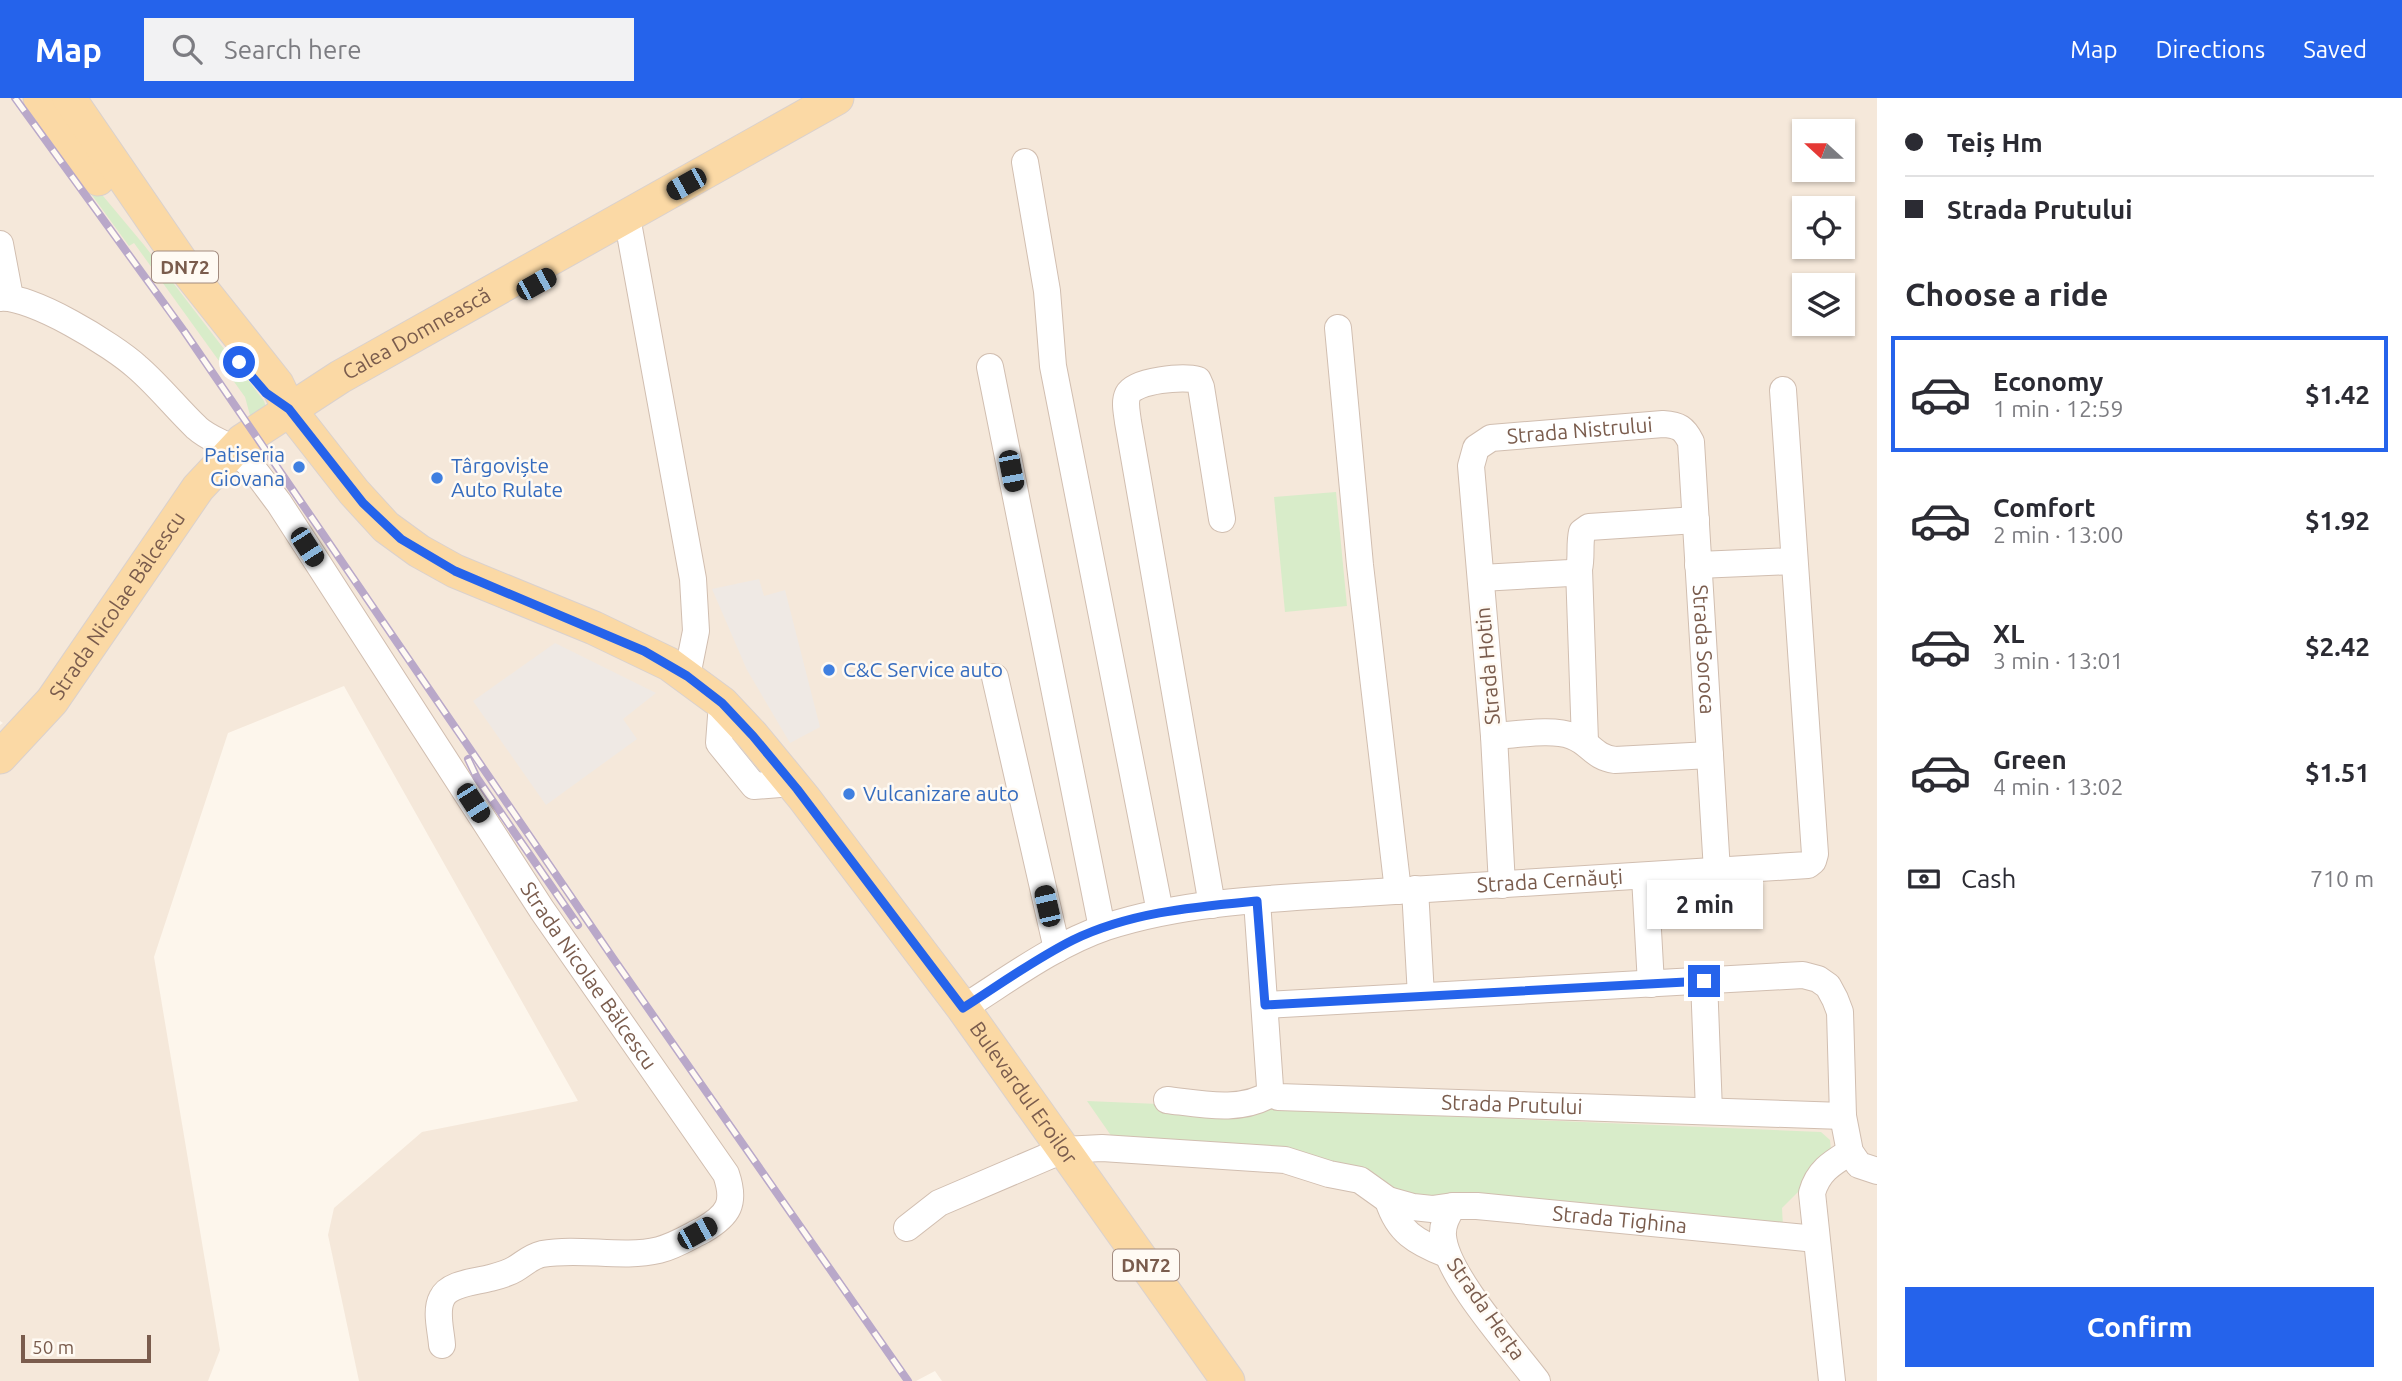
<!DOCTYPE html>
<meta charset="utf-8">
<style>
body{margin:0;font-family:Ubuntu,sans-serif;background:#f2f2f3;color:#2b2b33;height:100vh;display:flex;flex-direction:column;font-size:26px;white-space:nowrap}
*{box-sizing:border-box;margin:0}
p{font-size:23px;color:#7c7c81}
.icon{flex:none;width:38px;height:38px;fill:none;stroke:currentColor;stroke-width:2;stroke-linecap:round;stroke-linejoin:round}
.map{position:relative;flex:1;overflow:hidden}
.drawer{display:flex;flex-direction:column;background:#fff;width:525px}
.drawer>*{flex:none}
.guide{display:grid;align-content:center;height:154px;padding:0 28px;background:#fff}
.needle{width:46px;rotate:291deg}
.tools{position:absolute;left:1792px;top:21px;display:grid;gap:14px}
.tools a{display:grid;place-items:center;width:63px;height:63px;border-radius:0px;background:#fff;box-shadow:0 2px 5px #0004;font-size:35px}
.scale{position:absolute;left:21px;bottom:18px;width:130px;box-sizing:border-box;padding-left:7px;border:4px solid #7a5c4d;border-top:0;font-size:19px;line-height:24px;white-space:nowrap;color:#7a5c4d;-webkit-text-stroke:5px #fffaf3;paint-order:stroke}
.end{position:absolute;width:32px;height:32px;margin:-16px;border:9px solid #2563eb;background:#fff;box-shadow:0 0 0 4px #fff}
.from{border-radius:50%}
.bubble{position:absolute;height:49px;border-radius:0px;background:#fff;box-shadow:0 2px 5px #0004;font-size:23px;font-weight:600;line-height:49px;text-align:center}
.car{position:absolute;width:21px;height:42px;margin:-21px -10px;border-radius:9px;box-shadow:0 0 5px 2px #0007;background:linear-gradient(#222 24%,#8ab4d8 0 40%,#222 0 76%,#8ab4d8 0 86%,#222 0)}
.guide b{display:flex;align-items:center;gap:24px;height:66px;font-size:26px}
.guide b+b{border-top:2px solid #e1e1e2}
.guide i{width:18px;height:18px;background:#2b2b33}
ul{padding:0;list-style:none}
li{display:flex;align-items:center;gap:21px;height:116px;margin:0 14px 10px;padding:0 14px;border:4px solid transparent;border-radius:0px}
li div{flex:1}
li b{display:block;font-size:26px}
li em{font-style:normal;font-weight:600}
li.on{border-color:#2563eb}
li>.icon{width:63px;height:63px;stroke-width:1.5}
h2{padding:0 28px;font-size:32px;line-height:84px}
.pay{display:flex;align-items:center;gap:18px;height:77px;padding:0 28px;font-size:26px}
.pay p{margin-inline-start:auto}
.button{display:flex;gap:14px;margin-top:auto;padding:14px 28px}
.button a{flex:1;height:80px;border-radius:0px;background:#2563eb;color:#fff;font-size:28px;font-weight:600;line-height:80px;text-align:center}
header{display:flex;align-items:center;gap:42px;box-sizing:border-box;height:98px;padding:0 35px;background:#2563eb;color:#fff}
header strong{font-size:33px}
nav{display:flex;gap:38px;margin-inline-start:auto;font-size:24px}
.search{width:490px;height:63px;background:#f2f2f3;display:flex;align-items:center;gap:18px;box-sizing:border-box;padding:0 24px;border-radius:0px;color:#7c7c81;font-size:26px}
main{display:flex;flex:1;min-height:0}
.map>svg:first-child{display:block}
.residential{fill:#f5e8da;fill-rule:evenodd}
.industrial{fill:#efe9e4}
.green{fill:#d8ecc9}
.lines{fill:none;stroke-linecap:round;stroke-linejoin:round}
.minor-casing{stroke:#d1beb0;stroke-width:28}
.major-casing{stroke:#dad1cd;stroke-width:35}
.minor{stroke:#fff;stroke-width:26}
.major{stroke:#fbd9a5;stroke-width:33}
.rail-casing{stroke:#b9a8c9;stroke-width:8}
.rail{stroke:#fffaf3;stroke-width:5;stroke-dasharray:16;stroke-linecap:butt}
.route{stroke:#2563eb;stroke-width:9}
.shop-dot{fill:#3f7fe0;stroke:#fffaf3;stroke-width:2.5}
.labels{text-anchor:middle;stroke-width:5;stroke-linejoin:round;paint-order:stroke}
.shield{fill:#fffaf3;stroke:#a28b7f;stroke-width:2}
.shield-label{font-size:19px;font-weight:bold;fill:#7a5c4d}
.street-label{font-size:21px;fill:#7a5c4d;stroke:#fffaf3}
.shop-label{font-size:21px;fill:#366cbe;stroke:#fffaf3;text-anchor:start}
</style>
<header>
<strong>Map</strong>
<div class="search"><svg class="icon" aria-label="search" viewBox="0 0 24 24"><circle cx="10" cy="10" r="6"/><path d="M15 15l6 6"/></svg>Search here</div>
<nav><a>Map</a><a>Directions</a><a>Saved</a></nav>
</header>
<main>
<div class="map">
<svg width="1877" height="1283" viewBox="0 0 1877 1283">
<rect width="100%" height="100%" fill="#fdf6ec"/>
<path class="residential" d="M0,0H1877V1283H942L935,1273L916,1283H359L328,1137L334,1110L422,1034L578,1003L344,588L228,635L154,859L220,1252L208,1283H0V627L3,625L0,623ZM1804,33H1843V72H1804ZM1804,110H1843V149H1804ZM1804,187H1843V226H1804Z"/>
<g class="industrial">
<path d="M759,481L764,498L785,492L820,629L790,645L747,572L712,491Z"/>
<path d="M555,545L656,595L623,621L637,641L546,707L473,603Z"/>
</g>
<g class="green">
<path d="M58,44L144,147L264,303L266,309L251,321L245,299L134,145L129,148L54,45Z"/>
<path d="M1336,394L1347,508L1285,514L1274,399Z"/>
<path d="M1087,1003L1821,1034L1830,1042L1831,1053L1802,1090L1782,1110L1783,1129L1394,1094L1112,1039Z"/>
</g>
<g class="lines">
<g class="minor-casing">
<g id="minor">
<path d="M1025,64L1047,193L1053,268L1160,814"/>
<path d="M627,119L693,481L696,533L687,578"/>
<path d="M0,146L10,199"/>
<path id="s1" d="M0,200C31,197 113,247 137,269C159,288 176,310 197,330C208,340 222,344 234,352C252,366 265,387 279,405L542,812L726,1076C736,1105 729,1117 703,1132C689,1139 675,1148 659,1152C621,1161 581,1149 542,1156C530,1159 525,1165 515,1171C507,1176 498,1178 490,1180C476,1184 449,1185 442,1200C435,1213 441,1232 442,1247"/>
<path d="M1338,230L1360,467L1398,793"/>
<path d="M990,269L1102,830"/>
<path d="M1698,467L1794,463"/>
<path d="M1579,471L1585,644"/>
<path d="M1481,480L1570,475L1579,471C1582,459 1579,447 1582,434L1589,429L1696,422"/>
<path d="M995,579L1057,851"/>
<path d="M722,605L719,645L754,688L793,685"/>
<path d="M1494,638C1515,637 1553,630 1572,638C1591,645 1593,659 1615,662L1710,657"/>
<path d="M1645,779L1651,886"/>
<path id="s2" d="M1502,787L1494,638L1471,368L1476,350L1491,340L1663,326C1679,327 1684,330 1691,344L1717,773"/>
<path d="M1415,791L1421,898"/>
<path id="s3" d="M1257,803L1270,989L1272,995L1278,999L1843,1018"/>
<path d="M1212,807L1128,324C1127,315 1124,304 1128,296C1135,282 1184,278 1198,282L1201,289L1222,421"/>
<path d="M1704,882L1709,1013"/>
<path d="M1265,907L1803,877L1818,881L1828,888L1835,901L1840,914L1843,1018L1850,1054L1859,1067L1877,1073"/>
<path id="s4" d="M963,910C1009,881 1054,847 1106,829C1191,801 1290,800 1379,794C1522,784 1665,777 1808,767L1813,763L1815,756L1783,292"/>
<path d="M1167,1002C1201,1006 1242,1015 1272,995"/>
<path d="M1388,1102C1398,1134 1416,1144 1446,1156"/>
<path d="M907,1130L939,1105L1063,1052L1102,1050L1285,1062L1329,1076L1360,1082L1388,1102L1413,1109L1432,1111L1453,1108"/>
<path id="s5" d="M1537,1283C1512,1250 1446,1177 1443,1138C1442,1127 1447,1118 1453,1108H1477L1816,1141"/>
<path d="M1832,1283L1812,1095C1818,1073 1832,1065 1850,1054"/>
</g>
</g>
<g class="major-casing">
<g id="major">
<path d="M40,0L98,81"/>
<path id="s6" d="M69,0L189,175L277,286L289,311L354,394L386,429L419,453L455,473L594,530L669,566L722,605L753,638L804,700L963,910L1228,1283"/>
<path id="s7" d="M0,659L52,603L198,390L242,343L340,279L837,0"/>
</g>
</g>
<use href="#minor" class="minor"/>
<use href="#major" class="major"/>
<g class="rail-casing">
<g id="rail">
<path d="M15,0L184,233L613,860L908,1283"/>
<path d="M468,661L477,680L578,827"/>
</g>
</g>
<use href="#rail" class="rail"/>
</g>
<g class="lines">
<path class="route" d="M239,264L266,295L289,311L363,405L401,441L455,473L644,553L687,578L722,605L753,638L797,691L963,910C999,887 1035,861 1073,842C1131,814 1194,809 1257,803L1265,907L1704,883"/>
</g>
<g class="shop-dot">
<circle cx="299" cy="369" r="7"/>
<circle cx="437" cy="380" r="7"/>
<circle cx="829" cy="572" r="7"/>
<circle cx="849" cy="696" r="7"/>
</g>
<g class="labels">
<g class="shield">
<rect x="152" y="153.5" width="66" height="31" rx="5"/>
<rect x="1113" y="1151.5" width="66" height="31" rx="5"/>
</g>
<g class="shield-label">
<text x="185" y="176">DN72</text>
<text x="1146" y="1174">DN72</text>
</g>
<g class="street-label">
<text dy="7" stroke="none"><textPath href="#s7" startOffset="604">Calea Domnească</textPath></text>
<text dy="7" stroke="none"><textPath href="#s2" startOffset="546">Strada Nistrului</textPath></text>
<text dy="7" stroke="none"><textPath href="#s7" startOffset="192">Strada Nicolae Bălcescu</textPath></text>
<text dy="7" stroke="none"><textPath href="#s2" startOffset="873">Strada Soroca</textPath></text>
<text transform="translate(1488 568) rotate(-95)" y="7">Strada Hotin</text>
<text dy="7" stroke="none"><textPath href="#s4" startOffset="612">Strada Cernăuți</textPath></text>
<text dy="7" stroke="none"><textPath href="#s1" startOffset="919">Strada Nicolae Bălcescu</textPath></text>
<text dy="7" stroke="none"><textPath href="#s6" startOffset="1409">Bulevardul Eroilor</textPath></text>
<text dy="7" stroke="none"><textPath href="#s3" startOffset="434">Strada Prutului</textPath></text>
<text dy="7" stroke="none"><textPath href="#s5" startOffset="374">Strada Tighina</textPath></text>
<text transform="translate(1486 1211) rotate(55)" y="7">Strada Herța</text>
</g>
<g class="shop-label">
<text x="285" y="364" text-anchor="end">Patiseria<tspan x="285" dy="24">Giovana</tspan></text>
<text x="451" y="375">Târgoviște<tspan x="451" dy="24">Auto Rulate</tspan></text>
<text x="843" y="579">C&amp;C Service auto</text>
<text x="863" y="703">Vulcanizare auto</text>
</g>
</g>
</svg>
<div class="tools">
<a><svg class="needle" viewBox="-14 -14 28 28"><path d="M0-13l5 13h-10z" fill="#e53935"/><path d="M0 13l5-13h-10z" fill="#7c7c81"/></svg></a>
<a><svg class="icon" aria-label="locate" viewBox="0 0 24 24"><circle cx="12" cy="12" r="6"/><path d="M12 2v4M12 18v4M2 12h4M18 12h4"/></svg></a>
<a><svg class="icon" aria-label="layers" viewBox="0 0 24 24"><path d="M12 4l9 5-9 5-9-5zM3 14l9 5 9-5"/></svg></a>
</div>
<div class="scale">50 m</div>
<i class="end from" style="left:239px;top:264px"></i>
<i class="end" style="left:1704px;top:883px"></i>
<div class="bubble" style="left:1647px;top:782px;width:116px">2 min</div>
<i class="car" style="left:686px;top:86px;rotate:241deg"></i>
<i class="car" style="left:536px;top:186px;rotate:61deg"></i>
<i class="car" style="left:1011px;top:373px;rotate:169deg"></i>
<i class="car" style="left:307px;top:449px;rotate:147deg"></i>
<i class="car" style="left:473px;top:705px;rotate:147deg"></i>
<i class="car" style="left:1047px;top:808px;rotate:347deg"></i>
<i class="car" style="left:697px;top:1135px;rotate:61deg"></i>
</div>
<section class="drawer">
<div class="guide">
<b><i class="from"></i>Teiș Hm</b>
<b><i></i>Strada Prutului</b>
</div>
<h2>Choose a ride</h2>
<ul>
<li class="on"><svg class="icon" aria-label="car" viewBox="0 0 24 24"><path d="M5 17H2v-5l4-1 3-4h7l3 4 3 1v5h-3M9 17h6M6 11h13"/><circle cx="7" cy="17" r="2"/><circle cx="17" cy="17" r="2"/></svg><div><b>Economy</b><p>1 min · 12:59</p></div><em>$1.42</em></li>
<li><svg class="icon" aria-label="car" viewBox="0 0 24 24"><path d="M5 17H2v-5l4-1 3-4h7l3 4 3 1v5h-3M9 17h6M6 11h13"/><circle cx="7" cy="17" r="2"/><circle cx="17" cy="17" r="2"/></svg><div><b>Comfort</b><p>2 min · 13:00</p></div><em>$1.92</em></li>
<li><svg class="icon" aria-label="car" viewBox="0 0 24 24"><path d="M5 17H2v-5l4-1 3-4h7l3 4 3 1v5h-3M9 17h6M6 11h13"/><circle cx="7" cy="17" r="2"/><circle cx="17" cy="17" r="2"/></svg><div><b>XL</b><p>3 min · 13:01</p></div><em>$2.42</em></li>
<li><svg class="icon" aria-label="car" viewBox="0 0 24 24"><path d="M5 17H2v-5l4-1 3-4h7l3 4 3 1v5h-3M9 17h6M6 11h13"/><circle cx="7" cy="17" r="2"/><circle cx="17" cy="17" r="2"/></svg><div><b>Green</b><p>4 min · 13:02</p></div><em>$1.51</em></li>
</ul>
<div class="pay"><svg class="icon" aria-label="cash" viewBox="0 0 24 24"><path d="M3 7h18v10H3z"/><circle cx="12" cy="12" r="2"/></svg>Cash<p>710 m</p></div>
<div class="button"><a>Confirm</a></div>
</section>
</main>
